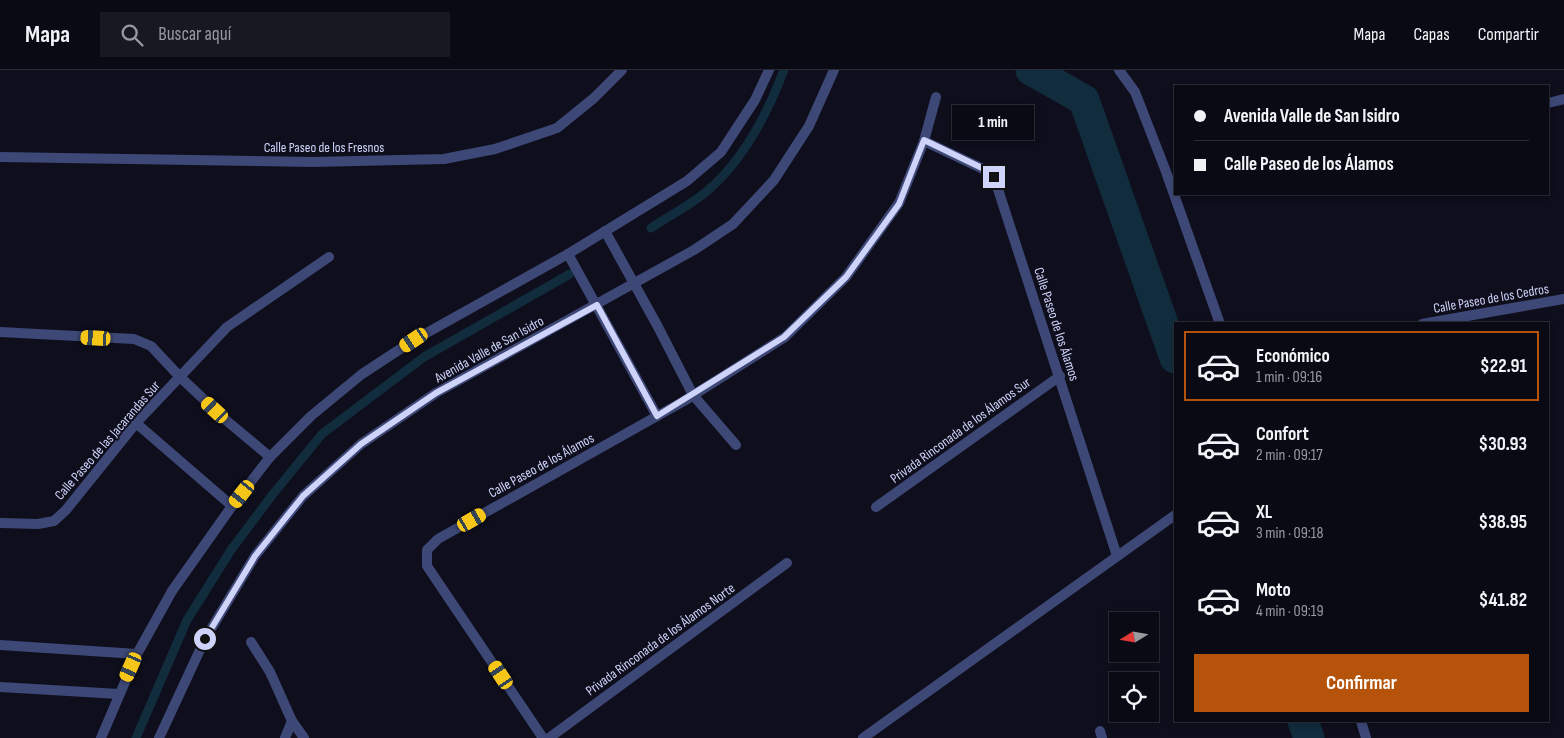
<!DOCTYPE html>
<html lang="es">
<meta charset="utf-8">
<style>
body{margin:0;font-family:"Sofia Sans Condensed",sans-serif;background:#181822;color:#f1f3f6;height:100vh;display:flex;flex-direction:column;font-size:19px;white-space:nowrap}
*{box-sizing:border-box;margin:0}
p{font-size:16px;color:#999aa0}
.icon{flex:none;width:28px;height:28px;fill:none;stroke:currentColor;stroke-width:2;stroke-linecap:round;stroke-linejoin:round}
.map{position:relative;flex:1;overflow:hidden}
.panel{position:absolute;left:1174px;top:252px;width:375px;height:400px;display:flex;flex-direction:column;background:#0a0a15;border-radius:0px;box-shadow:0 2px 8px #0003,0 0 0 1px #2a2b34}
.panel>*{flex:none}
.hud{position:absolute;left:1174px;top:15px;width:375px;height:110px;border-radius:0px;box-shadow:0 2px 8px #0003,0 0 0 1px #2a2b34;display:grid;align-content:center;height:110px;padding:0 20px;background:#0a0a15}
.needle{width:32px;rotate:259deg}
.tools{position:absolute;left:1109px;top:542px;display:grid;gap:10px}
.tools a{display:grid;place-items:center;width:50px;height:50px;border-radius:0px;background:#0a0a15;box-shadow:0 2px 8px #0003,0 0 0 1px #2a2b34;font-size:25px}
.end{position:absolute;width:22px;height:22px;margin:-11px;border:6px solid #ced3fa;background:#111;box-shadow:0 0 0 2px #111}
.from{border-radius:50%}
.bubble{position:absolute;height:35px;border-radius:0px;background:#0a0a15;box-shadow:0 2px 8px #0003,0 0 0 1px #2a2b34;font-size:16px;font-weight:700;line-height:35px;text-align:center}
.car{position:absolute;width:15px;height:30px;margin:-15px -8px;border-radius:6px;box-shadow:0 0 4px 1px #0007;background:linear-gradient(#f5c518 24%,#345 0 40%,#f5c518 0 76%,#345 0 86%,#f5c518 0)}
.hud b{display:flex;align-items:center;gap:18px;height:48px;font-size:19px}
.hud b+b{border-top:1px solid #2a2b34}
.hud i{width:12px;height:12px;background:#f1f3f6}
ul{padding:9px 0 0;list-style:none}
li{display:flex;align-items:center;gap:15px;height:70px;margin:0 10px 8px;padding:0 10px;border:2px solid transparent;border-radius:0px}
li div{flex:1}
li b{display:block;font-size:19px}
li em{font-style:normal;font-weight:700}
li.active{border-color:#b45309}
li>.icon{width:45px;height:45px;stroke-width:1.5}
.cta{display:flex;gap:10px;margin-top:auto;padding:10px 20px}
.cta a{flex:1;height:58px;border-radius:0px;background:#b45309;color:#fff;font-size:20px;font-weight:700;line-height:58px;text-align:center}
header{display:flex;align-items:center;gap:30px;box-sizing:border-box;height:70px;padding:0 25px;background:#0a0a15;border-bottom:1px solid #2a2b34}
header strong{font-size:24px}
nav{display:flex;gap:28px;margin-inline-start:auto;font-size:18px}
.search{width:350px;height:45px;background:#181822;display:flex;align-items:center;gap:12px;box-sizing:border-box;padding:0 18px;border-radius:0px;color:#999aa0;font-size:19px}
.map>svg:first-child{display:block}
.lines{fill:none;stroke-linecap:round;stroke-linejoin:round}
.stream{stroke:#112c3d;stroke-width:9}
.canal{stroke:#112c3d;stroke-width:31}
.lane{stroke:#3e4877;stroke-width:10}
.street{stroke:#3e4877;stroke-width:10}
.route{stroke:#ced3fa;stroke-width:6}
.labels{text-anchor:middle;stroke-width:4;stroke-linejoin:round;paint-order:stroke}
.street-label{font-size:14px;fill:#ced3fa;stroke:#0e0e1c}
</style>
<header>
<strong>Mapa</strong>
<div class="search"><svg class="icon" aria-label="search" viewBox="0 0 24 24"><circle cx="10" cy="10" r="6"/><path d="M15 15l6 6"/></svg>Buscar aquí</div>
<nav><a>Mapa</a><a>Capas</a><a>Compartir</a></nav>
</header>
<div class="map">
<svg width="1564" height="668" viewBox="0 0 1564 668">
<rect width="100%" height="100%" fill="#0e0e1c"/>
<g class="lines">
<g class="stream">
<path d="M651,158C669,146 689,136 706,122C743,91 767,45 784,0"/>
<path d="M136,668L187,550L231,480L273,424L322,364L424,287L570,204"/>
</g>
<g class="canal">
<path d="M1031,0L1084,30L1175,288"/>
<path d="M1303,651L1309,668"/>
</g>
<path class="lane" d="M1100,661L1102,668"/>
<g class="street">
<path d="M1119,0L1135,22L1165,99L1220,254"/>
<path d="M1548,33L1564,29"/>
<path d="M924,71L981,98L994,107L1117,486"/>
<path d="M0,87L313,92L444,89L495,79L557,58L594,28L622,0"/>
<path d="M605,161L657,255L693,325L736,375"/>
<path d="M568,184L657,346"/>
<path d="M1422,254L1564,229"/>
<path d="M0,262L134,269L151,276L180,307L227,351L270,387"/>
<path d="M136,353L232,436"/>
<path d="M876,437L1060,306"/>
<path d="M0,453L38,454L54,451L66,440L136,353L227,257L329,187"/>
<path d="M251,572L270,602L292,651L304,668"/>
<path d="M0,575L137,584"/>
<path d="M0,617L119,624"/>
<path d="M1361,651L1366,668"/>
<path d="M101,668L137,584L172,521L232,436L270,387L311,346L362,304L414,270L568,184L687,111L721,82L755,30L769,0"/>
<path d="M159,668L205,569L255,486L303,426L361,374L436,323L694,180L733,154L774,110L809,56L834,0"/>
<path d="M285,668L292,651"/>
<path d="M543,668L427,496V480L438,469L684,331L785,267L846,207L899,133L924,71L936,27"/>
<path d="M549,668L787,493"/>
<path d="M863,668L1175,445"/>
</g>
</g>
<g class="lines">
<path class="route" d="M205,569L255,486L303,426L361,374L436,323L597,235L657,346L784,267L846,207L899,134L924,70L982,98L994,107"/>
</g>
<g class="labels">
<g class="street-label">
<text x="324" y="82">Calle Paseo de los Fresnos</text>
<text transform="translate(1491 228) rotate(-10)" y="5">Calle Paseo de los Cedros</text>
<text transform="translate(1057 254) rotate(72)" y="5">Calle Paseo de los Álamos</text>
<text transform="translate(489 279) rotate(-29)" y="5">Avenida Valle de San Isidro</text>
<text transform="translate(960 360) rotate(-36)" y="5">Privada Rinconada de los Álamos Sur</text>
<text transform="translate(107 370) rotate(-49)" y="5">Calle Paseo de las Jacarandas Sur</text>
<text transform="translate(541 395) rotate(-29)" y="5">Calle Paseo de los Álamos</text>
<text transform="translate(660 569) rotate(-36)" y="5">Privada Rinconada de los Álamos Norte</text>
</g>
</g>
</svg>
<div class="tools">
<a><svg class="needle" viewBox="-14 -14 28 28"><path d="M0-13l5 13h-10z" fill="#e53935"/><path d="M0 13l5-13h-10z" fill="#999aa0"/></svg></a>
<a><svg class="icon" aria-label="locate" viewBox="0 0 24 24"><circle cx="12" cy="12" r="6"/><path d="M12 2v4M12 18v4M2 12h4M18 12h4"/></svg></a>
</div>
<i class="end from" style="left:205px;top:569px"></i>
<i class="end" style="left:994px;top:107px"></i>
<div class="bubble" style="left:952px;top:35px;width:82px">1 min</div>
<i class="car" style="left:96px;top:268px;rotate:273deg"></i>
<i class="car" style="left:414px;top:270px;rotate:236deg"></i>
<i class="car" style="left:215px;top:340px;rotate:313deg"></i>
<i class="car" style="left:242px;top:424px;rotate:218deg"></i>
<i class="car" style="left:472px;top:450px;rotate:60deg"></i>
<i class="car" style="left:131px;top:597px;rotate:204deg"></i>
<i class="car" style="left:501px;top:605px;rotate:326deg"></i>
<div class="hud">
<b><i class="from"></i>Avenida Valle de San Isidro</b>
<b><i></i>Calle Paseo de los Álamos</b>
</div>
<section class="panel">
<ul>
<li class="active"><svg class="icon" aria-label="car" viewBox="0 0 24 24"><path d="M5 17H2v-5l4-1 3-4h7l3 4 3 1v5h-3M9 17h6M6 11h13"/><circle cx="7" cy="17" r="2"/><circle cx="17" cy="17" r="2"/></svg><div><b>Económico</b><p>1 min · 09:16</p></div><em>$22.91</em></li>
<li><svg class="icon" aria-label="car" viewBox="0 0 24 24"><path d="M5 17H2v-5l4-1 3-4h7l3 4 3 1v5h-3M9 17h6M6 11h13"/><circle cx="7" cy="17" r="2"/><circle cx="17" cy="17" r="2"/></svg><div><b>Confort</b><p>2 min · 09:17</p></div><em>$30.93</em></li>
<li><svg class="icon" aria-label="car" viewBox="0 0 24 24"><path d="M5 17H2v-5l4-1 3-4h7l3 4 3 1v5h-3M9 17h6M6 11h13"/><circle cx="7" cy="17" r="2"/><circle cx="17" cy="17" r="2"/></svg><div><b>XL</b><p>3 min · 09:18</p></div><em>$38.95</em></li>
<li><svg class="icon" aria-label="car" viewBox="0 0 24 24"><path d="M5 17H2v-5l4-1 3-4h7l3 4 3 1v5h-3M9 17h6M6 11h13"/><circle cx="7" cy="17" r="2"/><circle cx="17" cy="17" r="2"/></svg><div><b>Moto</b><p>4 min · 09:19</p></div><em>$41.82</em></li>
</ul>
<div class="cta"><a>Confirmar</a></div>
</section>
</div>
